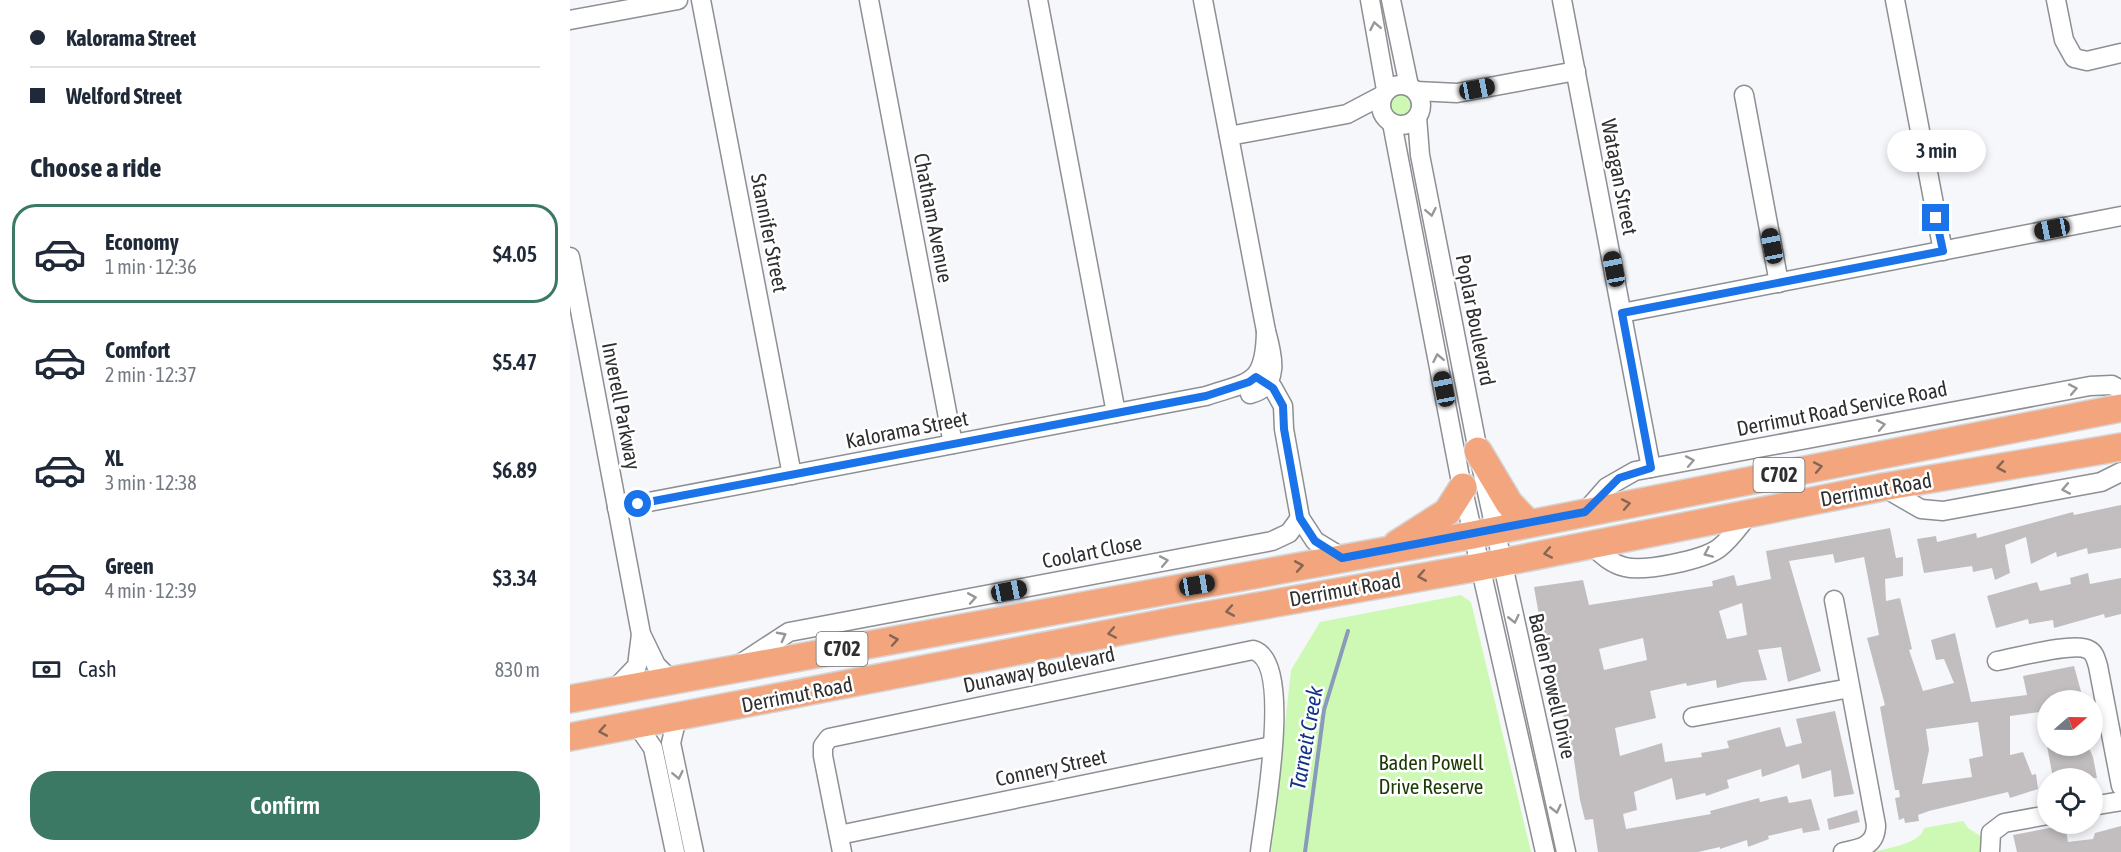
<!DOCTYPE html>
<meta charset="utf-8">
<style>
body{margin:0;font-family:"Asap Condensed",sans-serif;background:#f6f6f7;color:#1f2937;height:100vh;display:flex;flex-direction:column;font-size:22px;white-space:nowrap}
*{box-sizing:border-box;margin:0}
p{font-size:20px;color:#747a83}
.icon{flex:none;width:33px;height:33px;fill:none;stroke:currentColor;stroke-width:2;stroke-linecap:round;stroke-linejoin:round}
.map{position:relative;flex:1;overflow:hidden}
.side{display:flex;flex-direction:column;background:#fff;width:570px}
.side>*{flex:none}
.top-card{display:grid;align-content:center;height:132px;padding:0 30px;background:#fff}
.needle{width:39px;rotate:70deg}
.tools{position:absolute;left:1467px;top:690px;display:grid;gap:12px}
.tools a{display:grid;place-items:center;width:66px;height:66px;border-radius:50%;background:#fff;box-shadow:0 3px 9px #0003;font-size:30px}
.end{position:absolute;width:27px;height:27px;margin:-14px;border:8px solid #1a73e8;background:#fff;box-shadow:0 0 0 3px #fff}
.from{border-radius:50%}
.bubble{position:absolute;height:42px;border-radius:21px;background:#fff;box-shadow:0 3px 9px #0003;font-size:20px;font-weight:600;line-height:42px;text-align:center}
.car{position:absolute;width:18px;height:36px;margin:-18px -9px;border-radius:8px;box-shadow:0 0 4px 2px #0007;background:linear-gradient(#222 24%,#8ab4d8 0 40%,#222 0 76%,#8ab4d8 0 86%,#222 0)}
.top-card b{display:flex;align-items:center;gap:21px;height:57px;font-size:22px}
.top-card b+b{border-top:2px solid #e0e1e3}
.top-card i{width:15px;height:15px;background:#1f2937}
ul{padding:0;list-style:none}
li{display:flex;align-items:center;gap:18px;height:99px;margin:0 12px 9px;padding:0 18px;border:3px solid transparent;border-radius:24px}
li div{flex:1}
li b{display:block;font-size:22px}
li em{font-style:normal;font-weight:600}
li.on{border-color:#3b7964}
li>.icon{width:54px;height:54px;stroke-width:1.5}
h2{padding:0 30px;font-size:27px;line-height:72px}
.pay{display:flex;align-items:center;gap:15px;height:66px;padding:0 30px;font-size:22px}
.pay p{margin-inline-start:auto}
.cta{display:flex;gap:12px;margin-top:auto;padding:12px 30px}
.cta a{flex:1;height:69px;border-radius:24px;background:#3b7964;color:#fff;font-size:24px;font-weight:600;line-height:69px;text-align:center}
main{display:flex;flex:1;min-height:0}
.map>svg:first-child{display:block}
.green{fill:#cef9b5}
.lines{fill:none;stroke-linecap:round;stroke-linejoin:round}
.stream{stroke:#8a9abb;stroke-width:4}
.building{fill:#c2bec0;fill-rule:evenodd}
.minor-casing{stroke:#8d8f93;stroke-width:21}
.highway-casing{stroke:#d5d5d6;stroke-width:30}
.minor{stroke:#fff;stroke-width:18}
.highway{stroke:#f3a67e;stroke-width:27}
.oneway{stroke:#979798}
.oneway2{stroke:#876554}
.route{stroke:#1a73e8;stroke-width:8}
.labels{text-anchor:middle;stroke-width:5;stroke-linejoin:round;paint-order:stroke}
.shield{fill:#fff;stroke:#6d6d6f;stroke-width:1.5}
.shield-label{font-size:20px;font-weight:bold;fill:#2f2f31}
.street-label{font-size:21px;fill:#2f2f31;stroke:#fff}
.park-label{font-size:21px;fill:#1b3902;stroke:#fff}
.water-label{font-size:22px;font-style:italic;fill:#113286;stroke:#fff}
</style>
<main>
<section class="side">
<div class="top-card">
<b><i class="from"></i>Kalorama Street</b>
<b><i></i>Welford Street</b>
</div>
<h2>Choose a ride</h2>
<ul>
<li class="on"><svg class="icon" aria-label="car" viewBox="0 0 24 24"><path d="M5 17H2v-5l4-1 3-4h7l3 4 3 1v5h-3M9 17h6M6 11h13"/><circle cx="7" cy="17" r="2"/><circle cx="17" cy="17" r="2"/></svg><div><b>Economy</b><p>1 min · 12:36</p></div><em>$4.05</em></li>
<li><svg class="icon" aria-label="car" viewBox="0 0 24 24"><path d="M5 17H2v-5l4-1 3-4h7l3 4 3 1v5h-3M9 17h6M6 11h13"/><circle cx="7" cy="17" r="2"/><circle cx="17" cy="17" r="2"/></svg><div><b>Comfort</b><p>2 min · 12:37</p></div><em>$5.47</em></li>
<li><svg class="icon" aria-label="car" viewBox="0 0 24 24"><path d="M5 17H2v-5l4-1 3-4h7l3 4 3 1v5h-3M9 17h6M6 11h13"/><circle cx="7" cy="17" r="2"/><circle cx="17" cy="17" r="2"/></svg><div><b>XL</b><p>3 min · 12:38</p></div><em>$6.89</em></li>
<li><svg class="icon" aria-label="car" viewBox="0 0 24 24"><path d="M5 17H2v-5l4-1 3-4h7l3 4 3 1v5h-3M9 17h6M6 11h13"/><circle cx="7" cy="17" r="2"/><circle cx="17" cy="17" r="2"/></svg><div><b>Green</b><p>4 min · 12:39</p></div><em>$3.34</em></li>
</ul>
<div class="pay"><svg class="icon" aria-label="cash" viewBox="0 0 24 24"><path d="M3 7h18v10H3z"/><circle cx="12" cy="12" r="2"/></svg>Cash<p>830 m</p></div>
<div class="cta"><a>Confirm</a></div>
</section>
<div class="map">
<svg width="1551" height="852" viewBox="0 0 1551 852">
<rect width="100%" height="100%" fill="#f5f7fb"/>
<g class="green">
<circle cx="830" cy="104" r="12"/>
<path d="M891,595L901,602L961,852H701L721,670L750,622Z"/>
<path d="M1393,821L1398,828L1412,837L1414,852H1303C1317,848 1351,844 1354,828Z"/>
</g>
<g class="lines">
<path class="stream" d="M735,852L754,710L778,631"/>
</g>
<g class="building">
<path d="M1551,505V548L1518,554L1517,548L1487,557L1486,552L1461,564L1456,537L1435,545L1440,573L1425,580L1422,568L1403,572L1402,566L1354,573L1347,539L1366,536L1367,542L1406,533L1407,538L1503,512L1504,515Z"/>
<path d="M1320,528L1326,558L1333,557V576L1315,579L1316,601L1330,598L1342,649L1339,650L1353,691L1384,683L1374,659L1366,660L1361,640L1385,633L1401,702L1457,695L1453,676L1504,666L1512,695L1507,697L1509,700H1478V711L1440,716V755L1453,752L1462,775L1466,774L1468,789L1440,798L1438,792L1359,811L1348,815L1349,821L1335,823L1334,818L1329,820L1325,798L1330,797L1329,790H1325L1310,707L1315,705L1297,638L1309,635L1294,557L1265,563L1263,554L1219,561L1251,671L1218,682L1211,647L1188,650L1197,680L1173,682L1147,688L1146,680L1117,686L1116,683L1080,691L1086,718L1045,728L1050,756L1092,743L1095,762L1132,757L1131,753L1159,748L1157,741L1210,727L1216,747L1232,743L1226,719L1265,711L1284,794L1264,797L1261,770L1232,779L1229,764L1192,777L1191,769L1157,780L1159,788L1136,796L1135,793L1106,800L1102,778L1064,792L1067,810L1053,814L1056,829L1141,814L1140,811L1189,798L1190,802L1217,796L1219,803L1241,799L1250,830L1233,833L1232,828L1198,836L1199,839L1178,847L1177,840L1150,849V847L1128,852H1028L1023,819L1015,820L1010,800L1004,760L986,685L984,686L978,654L976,655L964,587L1013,580L1019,605L1143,586L1142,581L1164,575L1167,586L1201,579L1196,551ZM1172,603L1177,635L1157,639L1149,611ZM1073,638L1077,660L1034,670L1029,649ZM1408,722L1413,756L1399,759L1402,777L1352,784L1359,750L1356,729Z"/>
<path d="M1518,573L1520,584L1551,578V614L1535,618L1534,614L1484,628L1483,620L1459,624L1458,619L1426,628L1417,596L1467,582L1470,591L1501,584L1500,578Z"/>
<path d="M1477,746H1518L1523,757L1527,778H1483Z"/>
<path d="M1287,810L1290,822L1259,830L1257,819Z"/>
<path d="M1495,825L1498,842L1523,839L1525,833L1551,826V852H1447L1443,835Z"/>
</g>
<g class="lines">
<g class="minor-casing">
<g id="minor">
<path d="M131,0L222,475"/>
<path d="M299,0L383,444"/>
<path d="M468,0L546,413"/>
<path d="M633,0L696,331C702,353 712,386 680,394"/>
<path d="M800,0L816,90"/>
<path d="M821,0L839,86"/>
<path d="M992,0L1081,468"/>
<path d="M1325,0L1373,251"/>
<path d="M1486,0L1494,40L1504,58L1517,61L1551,53"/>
<path d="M0,20L108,0"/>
<circle cx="831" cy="105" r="20"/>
<path d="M846,91L887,93L1006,71"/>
<path d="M1174,95L1209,283"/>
<path d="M847,117L850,155L908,451L996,852"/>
<path d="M822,123L890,477L975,852"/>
<path d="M659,136L777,114L813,95"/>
<path d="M0,257L71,634L67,666L43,691"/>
<path d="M1052,313L1551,216"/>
<path d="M687,377L703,388L713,406L714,429L730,518L745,541L773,558"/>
<path d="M1313,487L1351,509L1373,511L1531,482L1551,472"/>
<path d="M47,508L636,396C681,381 695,385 696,331"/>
<path d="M1015,512L1037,487L1065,471L1520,386L1542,385L1551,390"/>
<path d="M1020,544C1031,554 1041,564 1055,567C1074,572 1133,560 1149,548C1161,539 1170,525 1180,513"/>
<path d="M1264,600L1306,825C1306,846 1290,849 1273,852"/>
<path d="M72,636L86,665L101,680"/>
<path d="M1427,661C1445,658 1505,641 1519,650C1525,653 1526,660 1528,666L1551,786"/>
<path d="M167,666L219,632L702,541L719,533L730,518"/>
<path d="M1123,717L1280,688"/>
<path d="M107,718L101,743L124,852"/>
<path d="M67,725L83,748L105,852"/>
<path d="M1522,806L1551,801"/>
<path d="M269,835L702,746"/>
<path d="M272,852L253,756V746L259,738L683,650C724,661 694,817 690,852"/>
<path d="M1420,852L1421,833L1434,823L1478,815"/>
</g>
</g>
<g class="highway-casing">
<g id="highway">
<path d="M908,451L939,503L958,523"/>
<path d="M827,544L877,512L893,487"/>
<path d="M0,699L903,535L1551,408"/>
<path d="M0,737L599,622L909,567L1313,487L1551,447"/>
</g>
</g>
<use href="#minor" class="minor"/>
<use href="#highway" class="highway"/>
</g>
<defs><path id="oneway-chevron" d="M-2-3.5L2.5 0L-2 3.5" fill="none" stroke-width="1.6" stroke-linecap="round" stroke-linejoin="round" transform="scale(1.5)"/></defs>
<g class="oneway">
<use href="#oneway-chevron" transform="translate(805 26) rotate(-101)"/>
<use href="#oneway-chevron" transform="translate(861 212) rotate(79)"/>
<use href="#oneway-chevron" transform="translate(868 358) rotate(-101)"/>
<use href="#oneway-chevron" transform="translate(1503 389) rotate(-11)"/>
<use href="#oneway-chevron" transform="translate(1311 425) rotate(-11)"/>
<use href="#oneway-chevron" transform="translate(1120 461) rotate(-11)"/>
<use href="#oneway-chevron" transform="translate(1496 489) rotate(169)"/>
<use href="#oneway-chevron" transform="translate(1138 553) rotate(156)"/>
<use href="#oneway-chevron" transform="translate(594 561) rotate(-11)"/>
<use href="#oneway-chevron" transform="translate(402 598) rotate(-10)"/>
<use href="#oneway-chevron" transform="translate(944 619) rotate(77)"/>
<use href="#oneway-chevron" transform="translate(212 636) rotate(-28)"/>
<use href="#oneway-chevron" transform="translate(108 775) rotate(78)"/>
<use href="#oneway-chevron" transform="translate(986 809) rotate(77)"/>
</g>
<g class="oneway2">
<use href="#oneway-chevron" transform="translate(1248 467) rotate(-11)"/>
<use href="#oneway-chevron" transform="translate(1431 467) rotate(170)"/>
<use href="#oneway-chevron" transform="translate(1056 504) rotate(-11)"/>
<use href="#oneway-chevron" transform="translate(978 553) rotate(169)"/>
<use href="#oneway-chevron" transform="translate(729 566) rotate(-10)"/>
<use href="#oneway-chevron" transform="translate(852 576) rotate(170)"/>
<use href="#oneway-chevron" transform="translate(660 611) rotate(170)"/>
<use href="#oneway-chevron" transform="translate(542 633) rotate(169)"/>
<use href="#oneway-chevron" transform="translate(324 640) rotate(-10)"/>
<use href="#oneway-chevron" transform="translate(33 731) rotate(170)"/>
</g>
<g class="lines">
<path class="route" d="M68,504L636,396L679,382L686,377L703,388L713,406L714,429L730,518L745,541L772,558L1015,512L1049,478L1081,468L1052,313L1373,251L1366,218"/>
</g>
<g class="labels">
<g class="shield">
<rect x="1183.5" y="458" width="51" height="34" rx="4.5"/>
<rect x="246.5" y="632" width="51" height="34" rx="4.5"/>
</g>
<g class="shield-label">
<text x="1209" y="482">C702</text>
<text x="272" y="656">C702</text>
</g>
<g class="street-label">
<text transform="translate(1049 177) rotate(79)" y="7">Watagan Street</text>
<text transform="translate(363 218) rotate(79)" y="7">Chatham Avenue</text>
<text transform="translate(199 233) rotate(79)" y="7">Stannifer Street</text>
<text transform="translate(905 320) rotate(79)" y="7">Poplar Boulevard</text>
<text transform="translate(51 406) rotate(79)" y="7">Inverell Parkway</text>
<text transform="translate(1272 409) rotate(-11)" y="7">Derrimut Road Service Road</text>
<text transform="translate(337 430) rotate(-11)" y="7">Kalorama Street</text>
<text transform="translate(1306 490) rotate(-10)" y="7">Derrimut Road</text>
<text transform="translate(522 552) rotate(-11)" y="7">Coolart Close</text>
<text transform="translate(775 590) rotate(-10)" y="7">Derrimut Road</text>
<text transform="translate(469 670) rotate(-12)" y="7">Dunaway Boulevard</text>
<text transform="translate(982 686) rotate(77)" y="7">Baden Powell Drive</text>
<text transform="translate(227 695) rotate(-11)" y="7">Derrimut Road</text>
<text transform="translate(481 768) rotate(-12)" y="7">Connery Street</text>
</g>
<g class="park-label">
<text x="861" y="770">Baden Powell<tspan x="861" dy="24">Drive Reserve</tspan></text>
</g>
<g class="water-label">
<text transform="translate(736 738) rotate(-80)" y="8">Tarneit Creek</text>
</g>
</g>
</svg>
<div class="tools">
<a><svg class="needle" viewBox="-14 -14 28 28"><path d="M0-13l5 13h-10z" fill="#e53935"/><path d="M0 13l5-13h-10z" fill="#747a83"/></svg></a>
<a><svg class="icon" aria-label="locate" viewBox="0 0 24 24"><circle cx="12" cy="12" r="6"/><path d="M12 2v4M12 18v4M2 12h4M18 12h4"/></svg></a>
</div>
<i class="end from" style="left:68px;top:504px"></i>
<i class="end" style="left:1366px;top:218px"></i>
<div class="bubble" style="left:1317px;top:130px;width:99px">3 min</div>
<i class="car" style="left:907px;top:89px;rotate:79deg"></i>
<i class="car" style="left:1482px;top:229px;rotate:259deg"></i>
<i class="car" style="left:1202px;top:246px;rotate:349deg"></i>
<i class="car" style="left:1044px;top:269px;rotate:349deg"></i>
<i class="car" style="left:874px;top:389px;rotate:349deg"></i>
<i class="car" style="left:627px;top:585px;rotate:80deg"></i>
<i class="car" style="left:439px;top:591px;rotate:79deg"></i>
</div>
</main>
